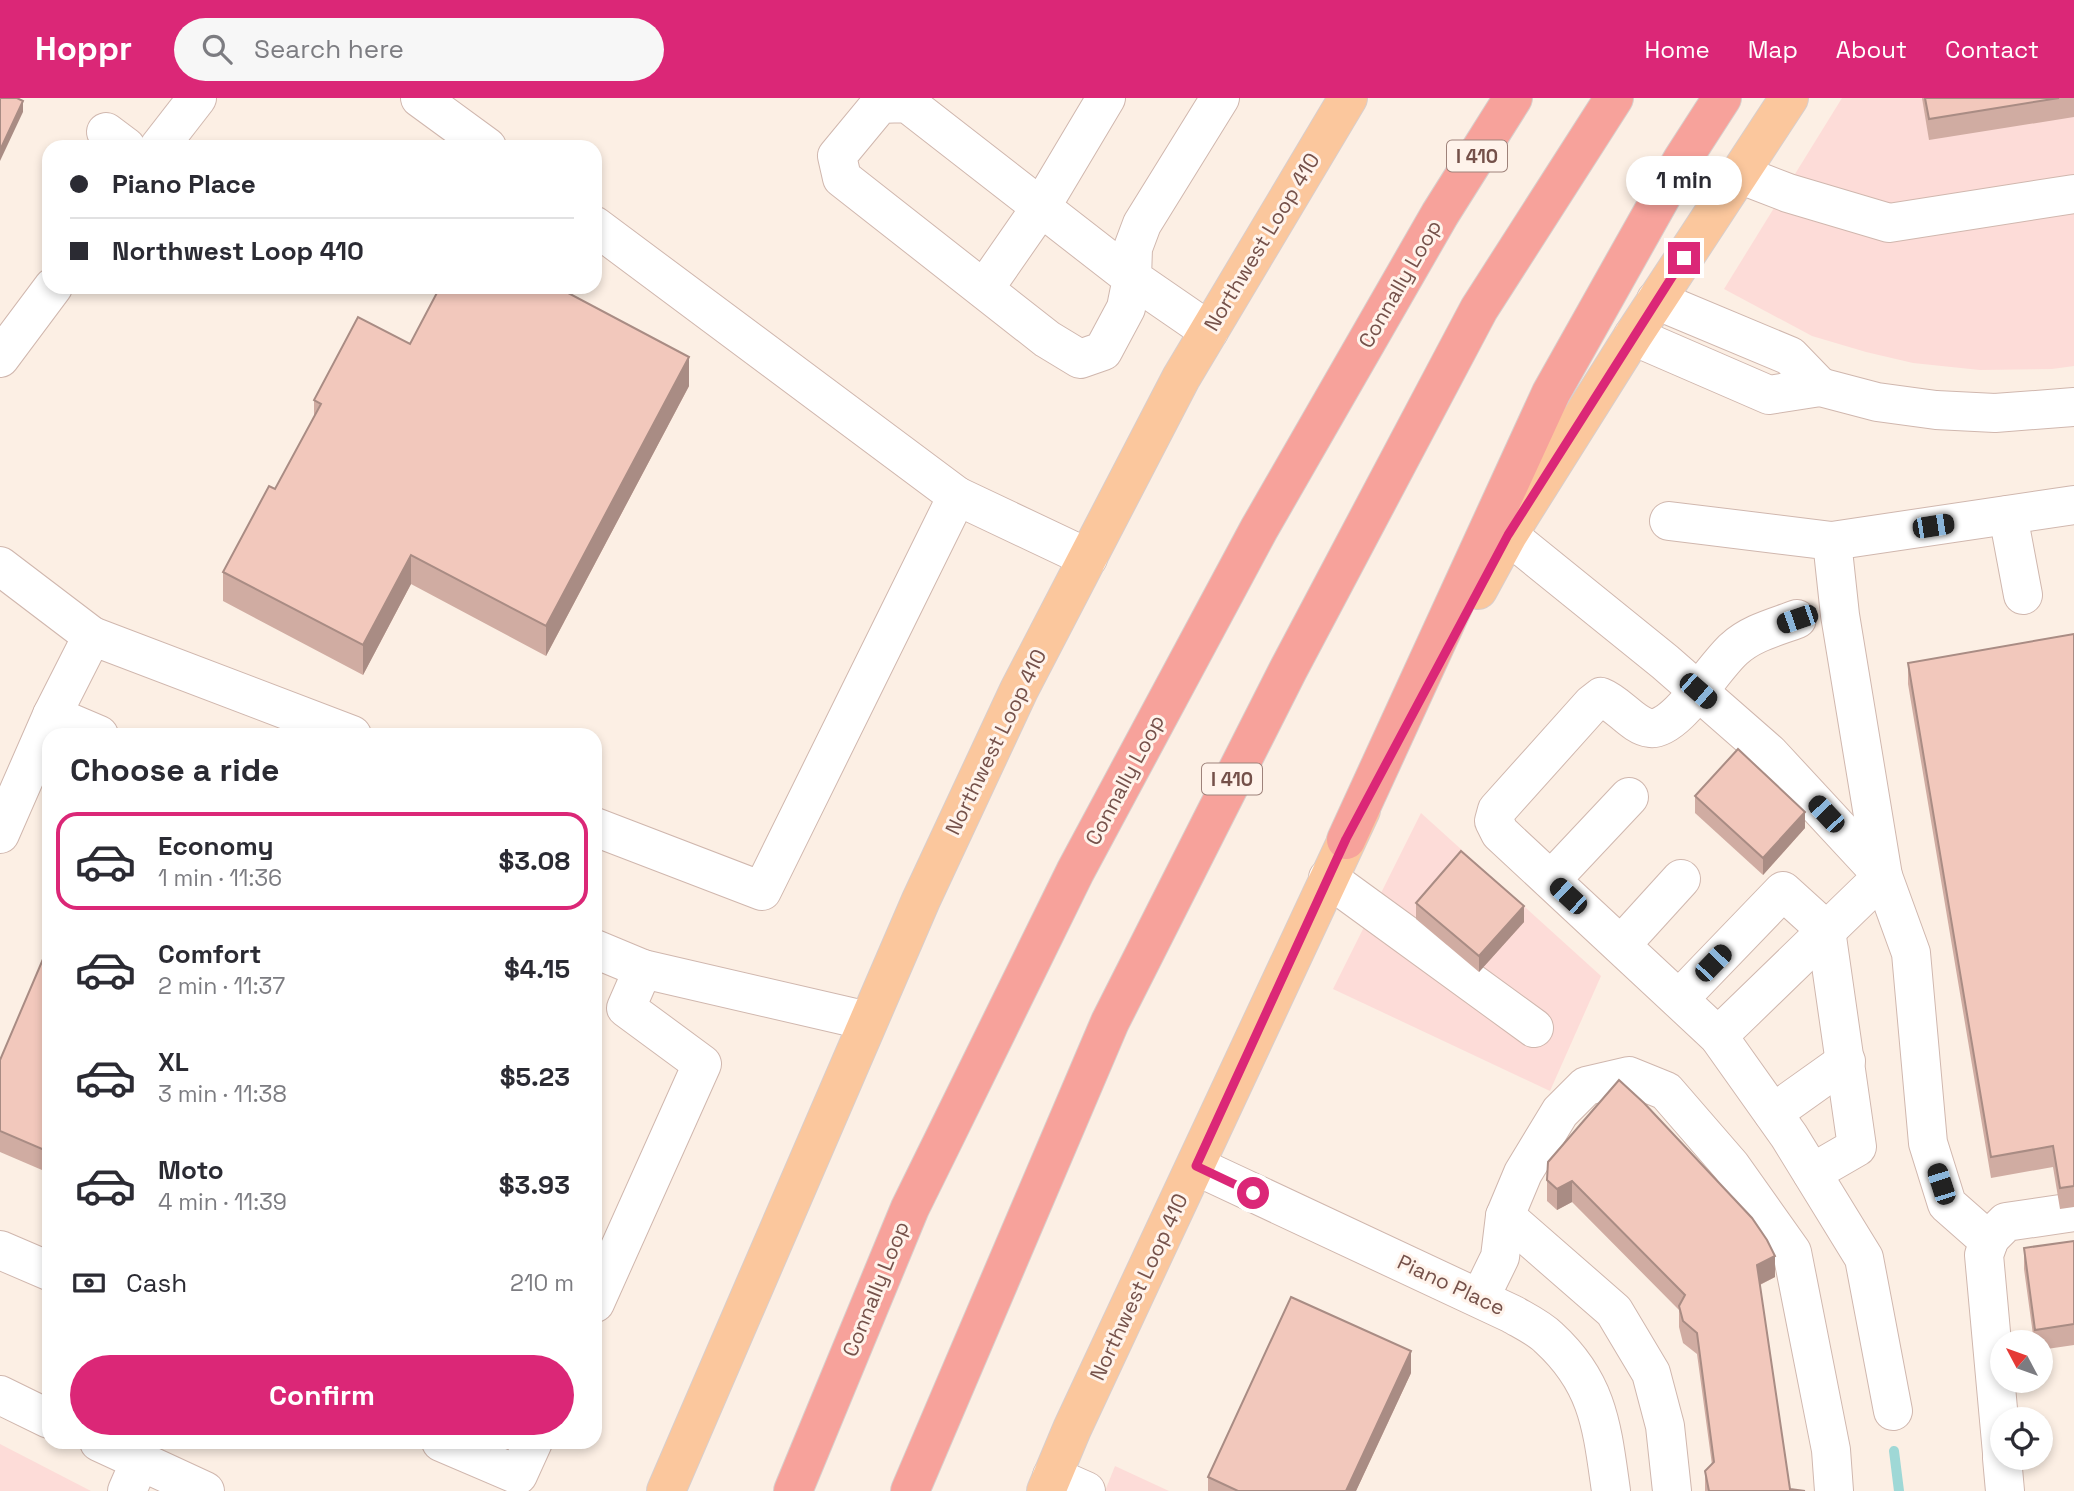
<!DOCTYPE html>
<meta charset="utf-8">
<style>
body{margin:0;font-family:"Space Grotesk",sans-serif;background:#f7f7f7;color:#2b2b33;height:100vh;display:flex;flex-direction:column;font-size:26px;white-space:nowrap}
*{box-sizing:border-box;margin:0}
p{font-size:23px;color:#7c7c81}
.icon{flex:none;width:38px;height:38px;fill:none;stroke:currentColor;stroke-width:2;stroke-linecap:round;stroke-linejoin:round}
.map{position:relative;flex:1;overflow:hidden}
.drawer{position:absolute;left:42px;top:630px;width:560px;height:721px;display:flex;flex-direction:column;background:#fff;border-radius:21px;box-shadow:0 4px 10px #0003}
.drawer>*{flex:none}
.banner{position:absolute;left:42px;top:42px;width:560px;height:154px;border-radius:21px;box-shadow:0 4px 10px #0003;display:grid;align-content:center;height:154px;padding:0 28px;background:#fff}
.needle{width:46px;rotate:311deg}
.controls{position:absolute;left:1990px;top:1232px;display:grid;gap:14px}
.controls a{display:grid;place-items:center;width:63px;height:63px;border-radius:50%;background:#fff;box-shadow:0 4px 10px #0003;font-size:35px}
.end{position:absolute;width:32px;height:32px;margin:-16px;border:9px solid #db2777;background:#fff;box-shadow:0 0 0 4px #fff}
.from{border-radius:50%}
.bubble{position:absolute;height:49px;border-radius:24px;background:#fff;box-shadow:0 4px 10px #0003;font-size:23px;font-weight:700;line-height:49px;text-align:center}
.car{position:absolute;width:21px;height:42px;margin:-21px -10px;border-radius:9px;box-shadow:0 0 5px 2px #0007;background:linear-gradient(#222 24%,#8ab4d8 0 40%,#222 0 76%,#8ab4d8 0 86%,#222 0)}
.banner b{display:flex;align-items:center;gap:24px;height:66px;font-size:26px}
.banner b+b{border-top:2px solid #e1e1e2}
.banner i{width:18px;height:18px;background:#2b2b33}
ul{padding:0;list-style:none}
li{display:flex;align-items:center;gap:21px;height:98px;margin:0 14px 10px;padding:0 14px;border:4px solid transparent;border-radius:21px}
li div{flex:1}
li b{display:block;font-size:26px}
li em{font-style:normal;font-weight:700}
li.on{border-color:#db2777}
li>.icon{width:63px;height:63px;stroke-width:1.5}
h2{padding:0 28px;font-size:32px;line-height:84px}
.pay{display:flex;align-items:center;gap:18px;height:77px;padding:0 28px;font-size:26px}
.pay p{margin-inline-start:auto}
.button{display:flex;gap:14px;margin-top:auto;padding:14px 28px}
.button a{flex:1;height:80px;border-radius:42px;background:#db2777;color:#fff;font-size:28px;font-weight:700;line-height:80px;text-align:center}
header{display:flex;align-items:center;gap:42px;box-sizing:border-box;height:98px;padding:0 35px;background:#db2777;color:#fff}
header strong{font-size:33px}
nav{display:flex;gap:38px;margin-inline-start:auto;font-size:24px}
.search{width:490px;height:63px;background:#f7f7f7;display:flex;align-items:center;gap:18px;box-sizing:border-box;padding:0 24px;border-radius:38px;color:#7c7c81;font-size:26px}
.map>svg:first-child{display:block}
.commercial{fill:#fddcd8}
.lines{fill:none;stroke-linecap:round;stroke-linejoin:round}
.stream{stroke:#9fd8d6;stroke-width:10}
.minor-casing{stroke:#d0b7ae;stroke-width:40}
.major-casing{stroke:#d8cecc;stroke-width:40}
.highway-casing{stroke:#d8cecc;stroke-width:40}
.minor{stroke:#fff;stroke-width:38}
.major{stroke:#fbc79d;stroke-width:38}
.highway{stroke:#f7a29b;stroke-width:38}
.wall{fill:#d0aca2}
.shaded-wall{fill:#a98c84}
.building{fill:#f2c8bc;stroke:#a98c84;stroke-width:2}
.route{stroke:#db2777;stroke-width:9}
.labels{text-anchor:middle;stroke-width:6;stroke-linejoin:round;paint-order:stroke}
.shield{fill:#fff3eb;stroke:#9e827a;stroke-width:2}
.shield-label{font-size:19px;font-weight:bold;fill:#75514a}
.street-label{font-size:21px;fill:#75514a;stroke:#fff3eb}
</style>
<header>
<strong>Hoppr</strong>
<div class="search"><svg class="icon" aria-label="search" viewBox="0 0 24 24"><circle cx="10" cy="10" r="6"/><path d="M15 15l6 6"/></svg>Search here</div>
<nav><a>Home</a><a>Map</a><a>About</a><a>Contact</a></nav>
</header>
<div class="map">
<svg width="2074" height="1393" viewBox="0 0 2074 1393">
<rect width="100%" height="100%" fill="#fcefe4"/>
<g class="commercial">
<path d="M1842,0H2074V268L2052,271L1980,272L1913,265L1866,254L1812,238L1724,191Z"/>
<path d="M1421,715L1601,878L1550,993L1333,891Z"/>
<path d="M0,1346L91,1393H0Z"/>
<path d="M1115,1368L1169,1393H1105Z"/>
</g>
<g class="lines">
<path class="stream" d="M1894,1353L1899,1393"/>
<g class="minor-casing">
<g id="minor">
<path d="M420,0L487,49"/>
<path d="M106,34L126,49"/>
<path d="M159,49L197,0"/>
<path d="M1739,76L1788,95L1889,125L2074,96"/>
<path d="M595,128L957,398"/>
<path d="M984,191L1041,109L1106,0"/>
<path d="M1656,202L1790,258L1820,289"/>
<path d="M1209,233L1132,180L907,5L880,6L837,58L842,80L1047,241L1080,261L1103,253L1126,210L1132,180L1133,150L1142,126L1220,0"/>
<path d="M1633,238L1769,297L1820,289L1877,304L1936,312L1995,315L2074,309"/>
<path d="M0,260L53,189"/>
<path d="M2008,417L2023,497"/>
<path d="M1669,423L1832,443L1840,517L1883,778L1718,938"/>
<path d="M1508,437L1665,564L1769,655L1883,778L1911,855L1928,1045L1947,1106L1989,1143"/>
<path d="M1832,443L2074,407"/>
<path d="M0,468L92,538"/>
<path d="M1797,521C1776,529 1751,535 1734,551C1715,567 1675,634 1650,630C1633,628 1619,606 1601,599L1592,606L1497,712L1494,723L1500,735L1718,938L1789,1038L1864,1160L1893,1313"/>
<path d="M99,637L52,617L92,538L352,637"/>
<path d="M595,729L762,793L957,398L1088,460"/>
<path d="M0,736L52,617"/>
<path d="M1328,780L1534,930"/>
<path d="M1551,782L1629,699"/>
<path d="M1621,847L1681,781"/>
<path d="M595,851L643,871L626,910L702,966L595,1205"/>
<path d="M643,871L868,923"/>
<path d="M1679,901L1783,793L1826,832L1857,1049L1812,1075"/>
<path d="M1773,1015L1846,963"/>
<path d="M1196,1068L1512,1216C1524,1223 1539,1230 1549,1240C1599,1286 1602,1330 1611,1393"/>
<path d="M1505,1118L1614,1213L1651,1275L1665,1328L1672,1393"/>
<path d="M0,1152L49,1173"/>
<path d="M1480,1200L1500,1159L1505,1118L1523,1075L1560,1014L1586,988L1629,978L1666,993L1731,1068L1792,1154L1831,1352L1834,1393"/>
<path d="M0,1297L49,1321"/>
<path d="M99,1344L205,1393"/>
<path d="M441,1344L518,1377L533,1344"/>
<path d="M2002,1355L1984,1157L1990,1140L2006,1124L2074,1114"/>
<path d="M2002,1360L2005,1393"/>
<path d="M1052,1378L1086,1393"/>
<path d="M127,1393L140,1363"/>
</g>
</g>
<g class="major-casing">
<g id="major">
<path d="M1478,492L1508,437L1633,238L1789,0"/>
<path d="M666,1393L921,802L1019,592L1181,280L1348,0"/>
<path d="M1046,1393L1072,1331L1361,712"/>
</g>
</g>
<g class="highway-casing">
<g id="highway">
<path d="M1346,742L1551,295L1682,62L1722,0"/>
<path d="M793,1393L910,1110L1075,774L1259,431L1440,116L1513,0"/>
<path d="M910,1393L1110,924L1288,572L1479,211L1614,0"/>
</g>
</g>
<use href="#minor" class="minor"/>
<use href="#major" class="major"/>
<use href="#highway" class="highway"/>
</g>
<g class="wall">
<path d="M1922,0H2074V19L1929,42Z"/>
<path d="M410,246L689,288L546,558L411,486L363,577L223,503V474L275,391L314,320V302Z"/>
<path d="M2074,536V1109L2060,1111L2053,1069L1991,1080L1908,586V565Z"/>
<path d="M1695,698L1805,730L1763,777L1695,715Z"/>
<path d="M1416,805L1524,824L1479,874L1416,821Z"/>
<path d="M49,847V1075L0,1054V962Z"/>
<path d="M1548,1064L1775,1179L1760,1187L1790,1391L1805,1393H1705V1373L1712,1367L1697,1256L1683,1245L1679,1229V1212L1572,1104L1557,1112L1547,1103V1082Z"/>
<path d="M2074,1143V1247L2040,1252V1244H2034L2024,1171V1150Z"/>
<path d="M1411,1275L1356,1393H1208V1379Z"/>
</g>
<g class="shaded-wall">
<path d="M23,3V14L0,63V52Z"/>
<path d="M689,259V288L546,558V528Z"/>
<path d="M411,457V486L363,577V547Z"/>
<path d="M1805,714V730L1763,777V760Z"/>
<path d="M1524,808V824L1479,874V858Z"/>
<path d="M1572,1083V1104L1557,1112V1091Z"/>
<path d="M1775,1158V1179L1757,1188V1167Z"/>
<path d="M1411,1253V1275L1356,1393H1346Z"/>
</g>
<g class="building">
<path d="M0,0H17L23,3L0,52Z"/>
<path d="M1925,0H2059L1929,21Z"/>
<path d="M440,189H557L689,259L546,528L411,457L363,547L223,474L269,388L275,391L321,306L314,302L358,219L410,246Z"/>
<path d="M2074,536V1088L2060,1090L2053,1048L1991,1059L1908,565Z"/>
<path d="M1738,651L1805,714L1763,760L1695,698Z"/>
<path d="M1461,753L1524,808L1479,858L1416,805Z"/>
<path d="M49,847V1054L0,1033V962Z"/>
<path d="M1619,982L1644,1005L1752,1120L1767,1142L1775,1158L1757,1167L1790,1391L1805,1393H1709L1705,1373L1714,1364L1697,1235L1683,1223L1679,1208L1685,1197L1572,1083L1557,1091L1547,1082L1548,1064Z"/>
<path d="M2074,1143V1226L2035,1232L2024,1150Z"/>
<path d="M1291,1199L1411,1253L1346,1393H1238L1208,1379Z"/>
</g>
<g class="lines">
<path class="route" d="M1253,1095L1196,1068L1346,741L1508,437L1684,160"/>
</g>
<g class="labels">
<g class="shield">
<rect x="1447" y="42.5" width="60" height="31" rx="5"/>
<rect x="1202" y="665.5" width="60" height="31" rx="5"/>
</g>
<g class="shield-label">
<text x="1477" y="65">I 410</text>
<text x="1232" y="688">I 410</text>
</g>
<g class="street-label">
<text transform="translate(1262 144) rotate(-59)" y="7">Northwest Loop 410</text>
<text transform="translate(1400 186) rotate(-60)" y="7">Connally Loop</text>
<text transform="translate(996 644) rotate(-64)" y="7">Northwest Loop 410</text>
<text transform="translate(1125 682) rotate(-62)" y="7">Connally Loop</text>
<text transform="translate(1451 1187) rotate(25)" y="7">Piano Place</text>
<text transform="translate(1139 1189) rotate(-65)" y="7">Northwest Loop 410</text>
<text transform="translate(876 1191) rotate(-68)" y="7">Connally Loop</text>
</g>
</g>
</svg>
<div class="controls">
<a><svg class="needle" viewBox="-14 -14 28 28"><path d="M0-13l5 13h-10z" fill="#e53935"/><path d="M0 13l5-13h-10z" fill="#7c7c81"/></svg></a>
<a><svg class="icon" aria-label="locate" viewBox="0 0 24 24"><circle cx="12" cy="12" r="6"/><path d="M12 2v4M12 18v4M2 12h4M18 12h4"/></svg></a>
</div>
<i class="end from" style="left:1253px;top:1095px"></i>
<i class="end" style="left:1684px;top:160px"></i>
<div class="bubble" style="left:1626px;top:58px;width:116px">1 min</div>
<i class="car" style="left:1933px;top:428px;rotate:81deg"></i>
<i class="car" style="left:1797px;top:521px;rotate:251deg"></i>
<i class="car" style="left:1698px;top:593px;rotate:131deg"></i>
<i class="car" style="left:1826px;top:716px;rotate:317deg"></i>
<i class="car" style="left:1568px;top:798px;rotate:313deg"></i>
<i class="car" style="left:1713px;top:865px;rotate:44deg"></i>
<i class="car" style="left:1941px;top:1086px;rotate:342deg"></i>
<div class="banner">
<b><i class="from"></i>Piano Place</b>
<b><i></i>Northwest Loop 410</b>
</div>
<section class="drawer">
<h2>Choose a ride</h2>
<ul>
<li class="on"><svg class="icon" aria-label="car" viewBox="0 0 24 24"><path d="M5 17H2v-5l4-1 3-4h7l3 4 3 1v5h-3M9 17h6M6 11h13"/><circle cx="7" cy="17" r="2"/><circle cx="17" cy="17" r="2"/></svg><div><b>Economy</b><p>1 min · 11:36</p></div><em>$3.08</em></li>
<li><svg class="icon" aria-label="car" viewBox="0 0 24 24"><path d="M5 17H2v-5l4-1 3-4h7l3 4 3 1v5h-3M9 17h6M6 11h13"/><circle cx="7" cy="17" r="2"/><circle cx="17" cy="17" r="2"/></svg><div><b>Comfort</b><p>2 min · 11:37</p></div><em>$4.15</em></li>
<li><svg class="icon" aria-label="car" viewBox="0 0 24 24"><path d="M5 17H2v-5l4-1 3-4h7l3 4 3 1v5h-3M9 17h6M6 11h13"/><circle cx="7" cy="17" r="2"/><circle cx="17" cy="17" r="2"/></svg><div><b>XL</b><p>3 min · 11:38</p></div><em>$5.23</em></li>
<li><svg class="icon" aria-label="car" viewBox="0 0 24 24"><path d="M5 17H2v-5l4-1 3-4h7l3 4 3 1v5h-3M9 17h6M6 11h13"/><circle cx="7" cy="17" r="2"/><circle cx="17" cy="17" r="2"/></svg><div><b>Moto</b><p>4 min · 11:39</p></div><em>$3.93</em></li>
</ul>
<div class="pay"><svg class="icon" aria-label="cash" viewBox="0 0 24 24"><path d="M3 7h18v10H3z"/><circle cx="12" cy="12" r="2"/></svg>Cash<p>210 m</p></div>
<div class="button"><a>Confirm</a></div>
</section>
</div>
